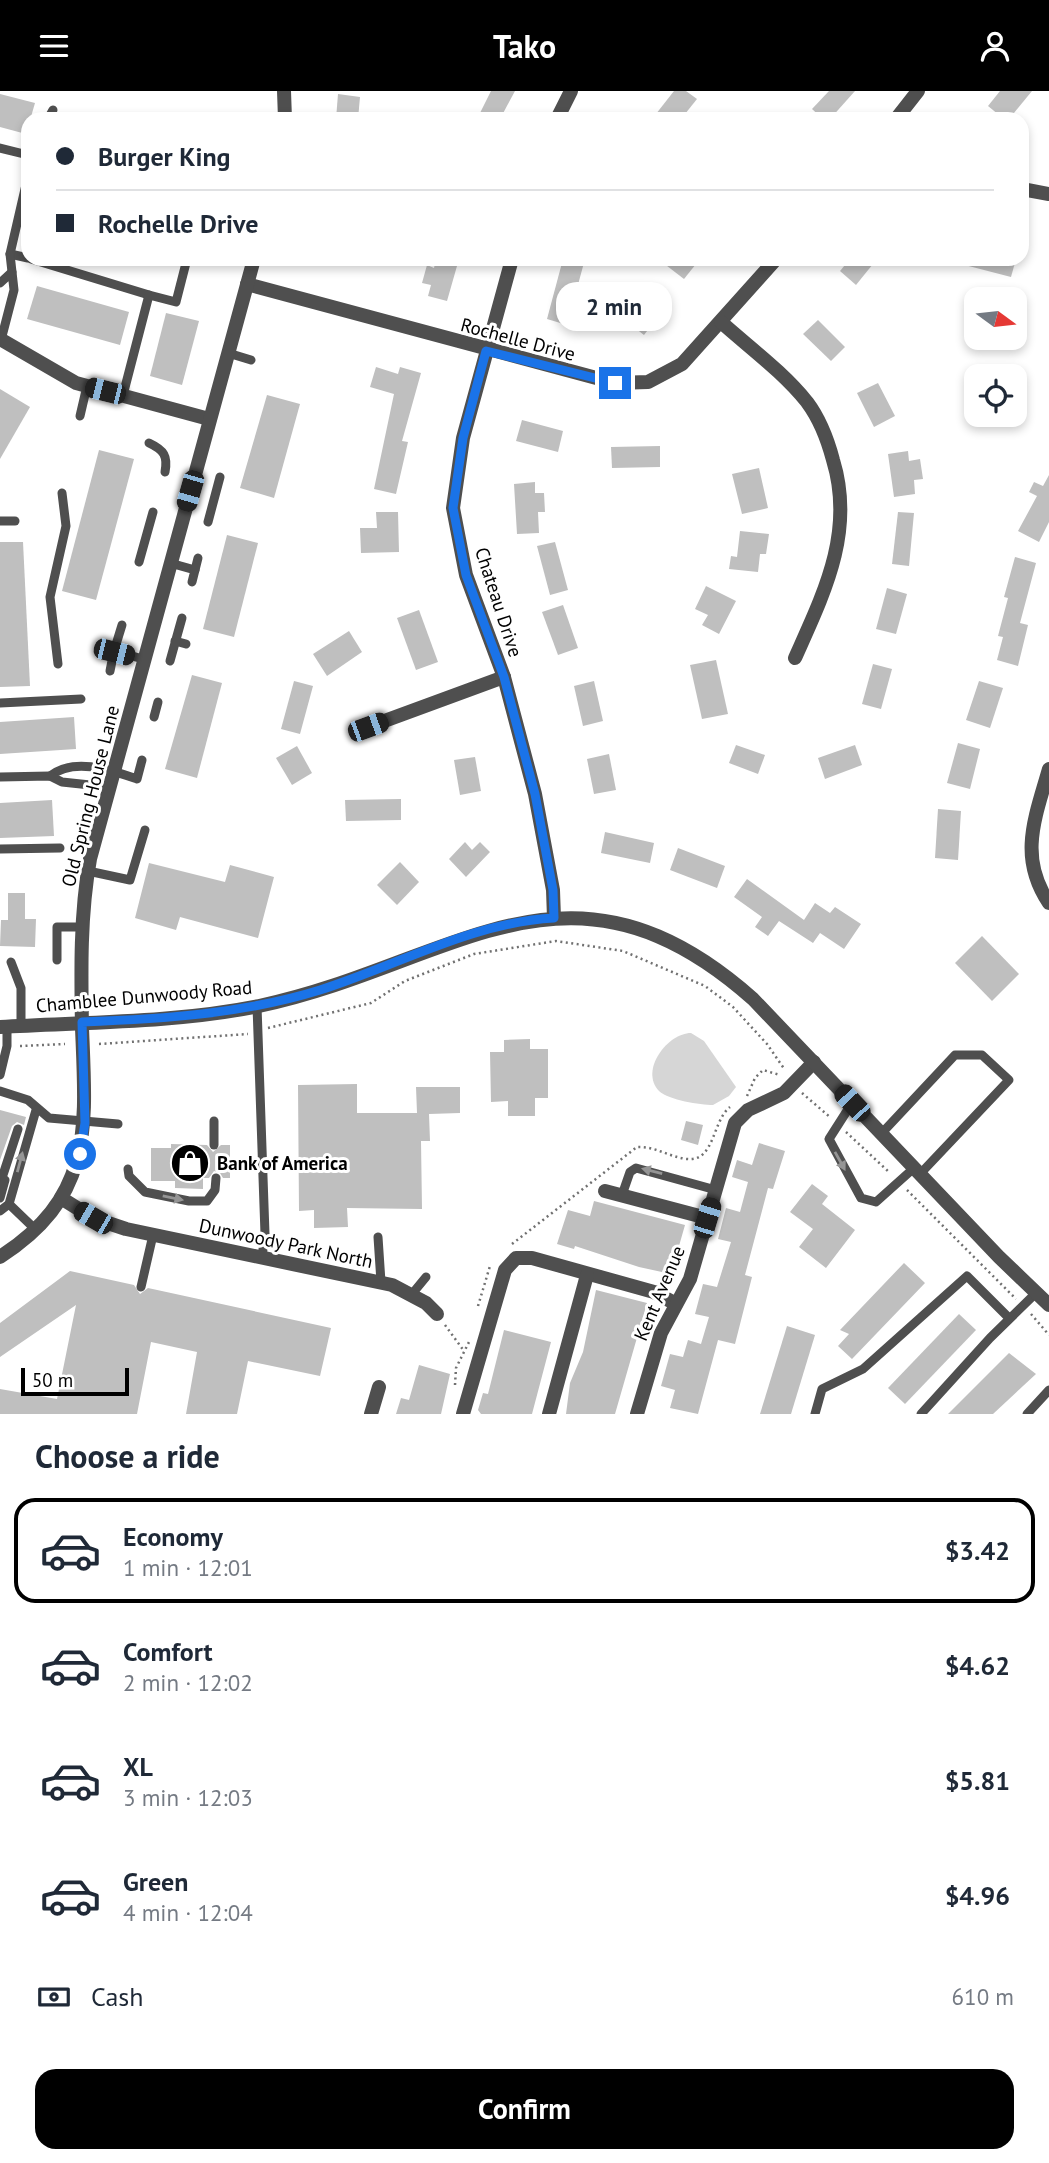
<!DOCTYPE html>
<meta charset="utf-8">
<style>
body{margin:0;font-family:"PT Sans",sans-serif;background:#f6f6f7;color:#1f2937;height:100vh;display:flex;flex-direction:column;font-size:26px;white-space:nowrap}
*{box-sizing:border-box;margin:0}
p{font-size:23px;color:#747a83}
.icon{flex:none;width:38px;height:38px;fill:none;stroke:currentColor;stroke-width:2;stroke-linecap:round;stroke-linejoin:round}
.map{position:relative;height:1323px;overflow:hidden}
.sheet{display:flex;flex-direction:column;background:#fff;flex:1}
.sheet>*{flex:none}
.guide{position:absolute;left:21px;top:21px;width:1008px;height:154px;border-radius:21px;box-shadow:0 4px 10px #0003;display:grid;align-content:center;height:154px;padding:0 35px;background:#fff}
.needle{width:46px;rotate:105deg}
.fabs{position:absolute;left:964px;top:196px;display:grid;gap:14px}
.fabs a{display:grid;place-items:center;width:63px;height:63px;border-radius:14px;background:#fff;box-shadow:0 4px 10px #0003;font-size:35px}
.scale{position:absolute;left:21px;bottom:18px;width:108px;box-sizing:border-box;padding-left:7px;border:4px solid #000;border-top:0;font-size:19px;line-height:24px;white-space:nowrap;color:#000;-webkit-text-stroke:5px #fff;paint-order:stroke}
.end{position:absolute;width:32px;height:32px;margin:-16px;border:9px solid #1a73e8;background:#fff;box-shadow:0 0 0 4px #fff}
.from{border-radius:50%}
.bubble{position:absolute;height:49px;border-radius:21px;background:#fff;box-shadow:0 4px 10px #0003;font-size:23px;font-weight:800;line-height:49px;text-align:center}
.car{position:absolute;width:21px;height:42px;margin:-21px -10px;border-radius:9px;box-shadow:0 0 5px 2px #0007;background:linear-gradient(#222 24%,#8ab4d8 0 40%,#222 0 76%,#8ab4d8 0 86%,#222 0)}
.guide b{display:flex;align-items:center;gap:24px;height:66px;font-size:26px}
.guide b+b{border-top:2px solid #e0e1e3}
.guide i{width:18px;height:18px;background:#1f2937}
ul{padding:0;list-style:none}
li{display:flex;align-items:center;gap:21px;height:105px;margin:0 14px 10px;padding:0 21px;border:4px solid transparent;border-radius:21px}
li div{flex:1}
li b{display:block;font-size:26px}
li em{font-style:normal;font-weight:800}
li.active{border-color:#000}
li>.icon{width:63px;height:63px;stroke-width:1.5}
h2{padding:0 35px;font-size:32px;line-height:84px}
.pay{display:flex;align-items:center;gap:18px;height:77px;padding:0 35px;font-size:26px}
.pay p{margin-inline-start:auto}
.cta{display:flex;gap:14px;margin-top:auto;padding:14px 35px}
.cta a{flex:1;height:80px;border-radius:21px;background:#000;color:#fff;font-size:28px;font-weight:800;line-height:80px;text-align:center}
header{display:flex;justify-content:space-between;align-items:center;height:91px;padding:0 35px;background:#000;color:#fff;font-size:32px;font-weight:800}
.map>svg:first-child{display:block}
.green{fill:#d6d6d6}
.building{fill:#bfbfbf}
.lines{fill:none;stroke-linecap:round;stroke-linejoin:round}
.path{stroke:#717171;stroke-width:2.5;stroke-dasharray:2 3.5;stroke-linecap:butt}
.service{stroke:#4f4f4f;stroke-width:9}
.minor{stroke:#4f4f4f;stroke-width:14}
.tertiary{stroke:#4f4f4f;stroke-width:14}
.oneway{fill:#959595}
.route{stroke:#1a73e8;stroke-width:9}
.labels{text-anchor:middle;stroke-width:6;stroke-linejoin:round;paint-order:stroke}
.street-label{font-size:19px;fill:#000;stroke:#fff}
.poi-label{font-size:19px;font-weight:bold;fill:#000;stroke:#fff;text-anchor:start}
</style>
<header><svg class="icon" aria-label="menu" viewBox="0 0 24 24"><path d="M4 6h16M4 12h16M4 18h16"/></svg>Tako<svg class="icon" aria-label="person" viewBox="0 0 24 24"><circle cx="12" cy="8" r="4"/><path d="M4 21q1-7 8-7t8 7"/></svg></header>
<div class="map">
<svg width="1049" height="1323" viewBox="0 0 1049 1323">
<rect width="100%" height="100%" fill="#fff"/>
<path class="green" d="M691,942L704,950L736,996L729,1005L713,1014C700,1014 669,1009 659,1000C639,979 668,942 691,942Z"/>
<g class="building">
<path d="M491,0H515L500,28H477Z"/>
<path d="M674,0H686L697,8L681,28H652Z"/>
<path d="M829,0H855L830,28H823L812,18Z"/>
<path d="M1000,0H1032L1009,28H1004L988,15Z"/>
<path d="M0,3L35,12L26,43L0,36Z"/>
<path d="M338,3L360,6L358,28H336Z"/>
<path d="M436,168H459L447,210L428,205L431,194L422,192L427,174L434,177Z"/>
<path d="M563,168H585L567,234L547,228Z"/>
<path d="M658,168H700L684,188Z"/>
<path d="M850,168H877L856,194L840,180Z"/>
<path d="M957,168H1016L1011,186L957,172Z"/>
<path d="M646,193L670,210L644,244L626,230L639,214L634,209Z"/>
<path d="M37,195L129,221L120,254L27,228Z"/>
<path d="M166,222L199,230L182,294L150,285Z"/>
<path d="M818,229L845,256L831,270L803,243Z"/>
<path d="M376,276L398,283L400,276L421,282L402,350L408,351L396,403L374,398L394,303L370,296Z"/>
<path d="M878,292L895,325L874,336L857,302Z"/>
<path d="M0,298L30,316L0,368Z"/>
<path d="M267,304L300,313L274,407L240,397Z"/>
<path d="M522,329L563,340L558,361L516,350Z"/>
<path d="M660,355V376L612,377L611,356Z"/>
<path d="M99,359L134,368L96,509L62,500Z"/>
<path d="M908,360L909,370L920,368L923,388L914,389L915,403L894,406L888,363Z"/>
<path d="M759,377L768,417L742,423L732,383Z"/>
<path d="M1049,384V431L1039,451L1018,440L1037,405L1029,401L1034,391L1043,395Z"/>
<path d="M535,391V402H544L545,421H538L539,442L517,443L514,393Z"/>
<path d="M376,421H398L399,461L361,462L360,437H377Z"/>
<path d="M898,421L914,422L909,475L892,473Z"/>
<path d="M740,440L769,443L766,463H760L758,481L729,478L731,465L737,466Z"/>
<path d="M227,444L258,452L234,546L203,538Z"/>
<path d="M0,451H23L30,595L0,596Z"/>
<path d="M555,451L568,499L550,504L537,455Z"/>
<path d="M1015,466L1036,472L1020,532L1028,534L1018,575L997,569L1003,546L998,545L1008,507L1004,506Z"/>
<path d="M706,495L736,510L719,543L702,534L708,524L695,518Z"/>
<path d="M887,497L907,503L896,543L876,538Z"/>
<path d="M563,514L578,557L558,564L542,521Z"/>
<path d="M419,519L438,571L416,579L397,527Z"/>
<path d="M349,540L362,561L327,585L313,563Z"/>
<path d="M716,569L728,623L702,628L690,574Z"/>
<path d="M873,573L892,578L881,618L862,613Z"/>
<path d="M192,584L222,592L197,687L165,678Z"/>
<path d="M294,590L313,595L300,643L281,638Z"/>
<path d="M594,590L603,630L583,635L574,595Z"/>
<path d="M979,590L1003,597L990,637L966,629Z"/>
<path d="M74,626L76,658L0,663V631Z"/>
<path d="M958,652L980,658L970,698L947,692Z"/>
<path d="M736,654L765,664L758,683L729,672Z"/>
<path d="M855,654L862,674L825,688L818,667Z"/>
<path d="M297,655L312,682L292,694L276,667Z"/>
<path d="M609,663L616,699L594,703L587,668Z"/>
<path d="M475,666L481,700L460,704L454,669Z"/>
<path d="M401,708V729L346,730L345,709Z"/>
<path d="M52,709L54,745L0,747V712Z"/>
<path d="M938,718L961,720L958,769L935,767Z"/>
<path d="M605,741L654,752L650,772L601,762Z"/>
<path d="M465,751L472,759L480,751L490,761L466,786L449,768Z"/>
<path d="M678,757L725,775L717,797L670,779Z"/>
<path d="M400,771L419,791L397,814L377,794Z"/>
<path d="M149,772L225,791L230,774L274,786L258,847L180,826L176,839L135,827Z"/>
<path d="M747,788L804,829L815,812L830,822L835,816L861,833L844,858L820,842L813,852L779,830L768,845L755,836L762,826L734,806Z"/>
<path d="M8,802H25V828H36L35,856L0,855L1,829H8Z"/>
<path d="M982,845L1019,883L992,910L955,872Z"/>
<path d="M530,948V958H548V1007H535V1025H508V1010L491,1011L490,961H504V949Z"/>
<path d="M357,993V1022H417L416,996H460V1022L429,1023L430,1050H421L422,1118L347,1117L348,1136L314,1137V1119L299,1120L298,994Z"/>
<path d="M0,1019L26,1026L24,1034L17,1031L12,1035L0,1069Z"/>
<path d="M686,1030L703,1034L698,1054L681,1049Z"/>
<path d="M759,1052L785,1060L773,1098L768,1097L745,1184L752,1186L735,1253L718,1249L698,1323L670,1317L675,1299L661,1295L670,1263L683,1266L688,1249L701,1253L709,1226L695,1223L703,1193L717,1196L731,1151L718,1148L726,1117L740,1121L748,1091L732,1086L737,1069L752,1074Z"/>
<path d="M171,1053L207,1054L213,1061L221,1054H230V1087H223L220,1082L214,1080L209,1087H203V1098L175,1097V1090H151V1057H171Z"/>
<path d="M812,1093L828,1105L822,1113L855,1139L826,1177L799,1156L813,1138L790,1121Z"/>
<path d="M594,1110L685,1134L671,1183L639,1176L575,1155L574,1158L557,1153L568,1119L590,1125Z"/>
<path d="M904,1172L925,1192L852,1268L838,1255L849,1243L840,1239Z"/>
<path d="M70,1180L134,1194L140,1203L148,1197L331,1237L320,1285L248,1270L237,1323H186L197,1261L151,1251L137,1323H0V1298L57,1308L76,1214L0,1266V1232Z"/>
<path d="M596,1199L647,1212L615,1323H566L570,1292L583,1261Z"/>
<path d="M959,1223L976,1239L905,1313L888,1297Z"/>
<path d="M787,1235L815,1244L791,1323H760Z"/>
<path d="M504,1239L551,1251L532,1323H481L478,1319L483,1302L488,1303Z"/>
<path d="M1009,1262L1036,1283L993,1323H948Z"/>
<path d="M419,1274L450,1283L441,1323H396L401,1307L409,1309Z"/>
</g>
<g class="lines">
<g class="path">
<path d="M268,937L371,912L405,890L474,863L556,850L623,860L705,895L733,916L767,953L785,979"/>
<path d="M99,953L248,943"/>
<path d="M20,955L65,953"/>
<path d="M802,1002L831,1027"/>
<path d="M747,1005L755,987L763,979L780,984"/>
<path d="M846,1041L890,1082"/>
<path d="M907,1099L1016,1208"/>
<path d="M512,1153L637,1056C655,1055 669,1066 687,1068C715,1071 712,1030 730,1016"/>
<path d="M478,1215L490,1175"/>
<path d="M1031,1223L1049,1244"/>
<path d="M445,1234L464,1260"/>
<path d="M455,1294L456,1277L470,1249"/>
</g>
<g class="service">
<path d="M48,28L53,19"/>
<path d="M0,57L28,64"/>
<path d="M10,163L28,167"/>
<path d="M31,168L149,204"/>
<path d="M12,181L10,163L28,85"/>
<path d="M0,192L12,181L14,199L1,249"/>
<path d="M228,262L251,269"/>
<path d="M123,304L149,204L176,211L187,168"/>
<path d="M80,325L87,295"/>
<path d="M149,352C164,359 168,365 165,381"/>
<path d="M0,430H15"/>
<path d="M208,431L220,386"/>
<path d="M139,471L153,421"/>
<path d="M170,472L195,479L192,491"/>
<path d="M195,479L198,467"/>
<path d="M122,534L114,560L143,568"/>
<path d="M175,550L186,553"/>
<path d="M170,570L182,527"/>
<path d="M58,573L50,506L66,435L62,402"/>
<path d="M110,580L114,560"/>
<path d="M0,612L81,608"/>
<path d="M154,626L158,611"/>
<path d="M50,685C74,666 110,679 137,688L142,669"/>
<path d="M0,686L50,685L62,691L109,696"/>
<path d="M0,758L60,757"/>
<path d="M88,780L130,789L145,739"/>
<path d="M57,869V836H82"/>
<path d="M11,871L21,897V935"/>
<path d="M257,915L265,1143L262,1166"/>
<path d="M0,984L7,955V935"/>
<path d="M0,1000L28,1009L49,1027L118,1033"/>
<path d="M852,1012L829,1048L861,1107L876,1111L914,1077"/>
<path d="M214,1030V1054"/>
<path d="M881,1043L955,964H982L1009,989L920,1083"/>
<path d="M128,1078L129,1085L145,1101L189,1110H207L215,1099L216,1087"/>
<path d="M0,1093L18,1038"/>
<path d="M622,1104L630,1081L636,1077L716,1099"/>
<path d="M0,1107L5,1089"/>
<path d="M9,1113L36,1139"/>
<path d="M0,1120L9,1113L36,1019"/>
<path d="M378,1146L381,1191"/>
<path d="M141,1196L153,1144"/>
<path d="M412,1203L426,1186"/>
<path d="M815,1323L822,1298L863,1278L967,1185L1009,1227"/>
<path d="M921,1323L990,1247L1036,1202"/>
<path d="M1027,1323L1049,1299"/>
</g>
<g class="minor">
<path d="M284,0L285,28"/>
<path d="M557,28L571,0"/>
<path d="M896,28L918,0"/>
<path d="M1022,98L1049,103"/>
<path d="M512,168L463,347L453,417L466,484L504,586L535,703L553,799L554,827"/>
<path d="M247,193L615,292L648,291L682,273L776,168"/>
<path d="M721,231C750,257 783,281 807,311C819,327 828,350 833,369C855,441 824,502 795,567"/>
<path d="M0,248L76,292L209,328"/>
<path d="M368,636L504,586"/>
<path d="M1049,678C1035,727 1018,766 1049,812"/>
<path d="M605,1100L707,1127"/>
<path d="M61,1107L93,1127L126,1138L392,1194L426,1212L437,1223"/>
<path d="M0,1166C94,1105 86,1037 82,937C81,881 80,823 90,768L254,168"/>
<path d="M371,1323L379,1296"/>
<path d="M463,1323L505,1179L516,1167H532L654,1201L676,1213"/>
<path d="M549,1323L587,1184"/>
<path d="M637,1323L661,1242L690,1188L735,1032L748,1019L784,1002L814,971"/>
</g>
<path class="tertiary" d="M0,936C85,931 175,932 259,915C453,874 568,744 753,908L999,1166L1049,1214"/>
</g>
<defs><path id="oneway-solid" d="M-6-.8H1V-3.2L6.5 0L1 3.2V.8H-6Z" transform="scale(1.75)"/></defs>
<g class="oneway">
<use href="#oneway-solid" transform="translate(840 1070) rotate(61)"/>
<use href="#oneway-solid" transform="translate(20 1071) rotate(-75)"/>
<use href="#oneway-solid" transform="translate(652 1080) rotate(-166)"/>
<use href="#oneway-solid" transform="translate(173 1107) rotate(12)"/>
</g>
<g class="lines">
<path class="route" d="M80,1063L85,1032L82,931C162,928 243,923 320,899C396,875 473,831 554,827L553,799L535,703L504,586L466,484L453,417L463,347L486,260L615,292"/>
</g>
<defs>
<g id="shop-disc" transform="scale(2.0125)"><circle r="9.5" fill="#000" stroke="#fff"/><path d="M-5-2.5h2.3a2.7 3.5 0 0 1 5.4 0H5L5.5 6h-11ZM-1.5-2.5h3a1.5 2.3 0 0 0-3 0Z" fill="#fff"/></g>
</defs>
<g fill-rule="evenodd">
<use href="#shop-disc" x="190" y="1072"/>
</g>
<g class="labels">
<g class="street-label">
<text transform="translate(518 248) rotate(15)" y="7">Rochelle Drive</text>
<text transform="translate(499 511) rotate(72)" y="7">Chateau Drive</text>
<text transform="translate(90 705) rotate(-76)" y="7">Old Spring House Lane</text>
<text transform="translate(144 905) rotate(-5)" y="7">Chamblee Dunwoody Road</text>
<text transform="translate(286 1152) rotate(12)" y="7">Dunwoody Park North</text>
<text transform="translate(659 1202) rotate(-67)" y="7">Kent Avenue</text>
</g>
<g class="poi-label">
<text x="217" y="1079">Bank of America</text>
</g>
</g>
</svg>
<div class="fabs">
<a><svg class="needle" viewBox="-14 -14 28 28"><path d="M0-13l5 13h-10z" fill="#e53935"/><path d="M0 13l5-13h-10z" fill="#747a83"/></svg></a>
<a><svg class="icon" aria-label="locate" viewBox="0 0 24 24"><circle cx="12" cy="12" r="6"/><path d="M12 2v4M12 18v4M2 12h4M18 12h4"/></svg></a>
</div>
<div class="scale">50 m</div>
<i class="end from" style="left:80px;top:1063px"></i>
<i class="end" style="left:615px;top:292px"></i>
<div class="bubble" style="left:556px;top:191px;width:116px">2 min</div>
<i class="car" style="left:105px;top:300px;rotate:284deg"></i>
<i class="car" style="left:190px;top:400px;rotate:196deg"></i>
<i class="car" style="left:114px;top:561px;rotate:104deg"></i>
<i class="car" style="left:368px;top:636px;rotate:70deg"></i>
<i class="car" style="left:852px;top:1012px;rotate:317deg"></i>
<i class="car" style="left:93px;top:1127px;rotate:300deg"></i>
<i class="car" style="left:707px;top:1127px;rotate:17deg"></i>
<div class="guide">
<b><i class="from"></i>Burger King</b>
<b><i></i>Rochelle Drive</b>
</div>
</div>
<section class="sheet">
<h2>Choose a ride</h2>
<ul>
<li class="active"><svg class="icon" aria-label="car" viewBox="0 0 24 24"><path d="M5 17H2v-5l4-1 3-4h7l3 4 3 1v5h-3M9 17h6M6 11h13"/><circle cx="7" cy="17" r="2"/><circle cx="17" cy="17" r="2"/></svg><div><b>Economy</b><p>1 min · 12:01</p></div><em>$3.42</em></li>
<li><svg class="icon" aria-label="car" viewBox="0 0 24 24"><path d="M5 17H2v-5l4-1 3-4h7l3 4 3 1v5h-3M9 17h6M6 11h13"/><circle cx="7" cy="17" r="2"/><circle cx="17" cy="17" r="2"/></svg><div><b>Comfort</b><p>2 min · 12:02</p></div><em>$4.62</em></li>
<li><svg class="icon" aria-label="car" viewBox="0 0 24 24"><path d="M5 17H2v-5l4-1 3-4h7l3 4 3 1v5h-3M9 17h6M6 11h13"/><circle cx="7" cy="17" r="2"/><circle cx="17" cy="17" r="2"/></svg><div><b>XL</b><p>3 min · 12:03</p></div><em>$5.81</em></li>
<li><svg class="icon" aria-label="car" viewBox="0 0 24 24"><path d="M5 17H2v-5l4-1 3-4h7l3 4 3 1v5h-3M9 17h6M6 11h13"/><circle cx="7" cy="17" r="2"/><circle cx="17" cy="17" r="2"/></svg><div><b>Green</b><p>4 min · 12:04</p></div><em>$4.96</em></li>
</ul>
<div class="pay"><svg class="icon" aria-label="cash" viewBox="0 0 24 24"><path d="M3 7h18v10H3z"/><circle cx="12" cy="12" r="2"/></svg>Cash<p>610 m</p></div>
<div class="cta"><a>Confirm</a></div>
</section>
